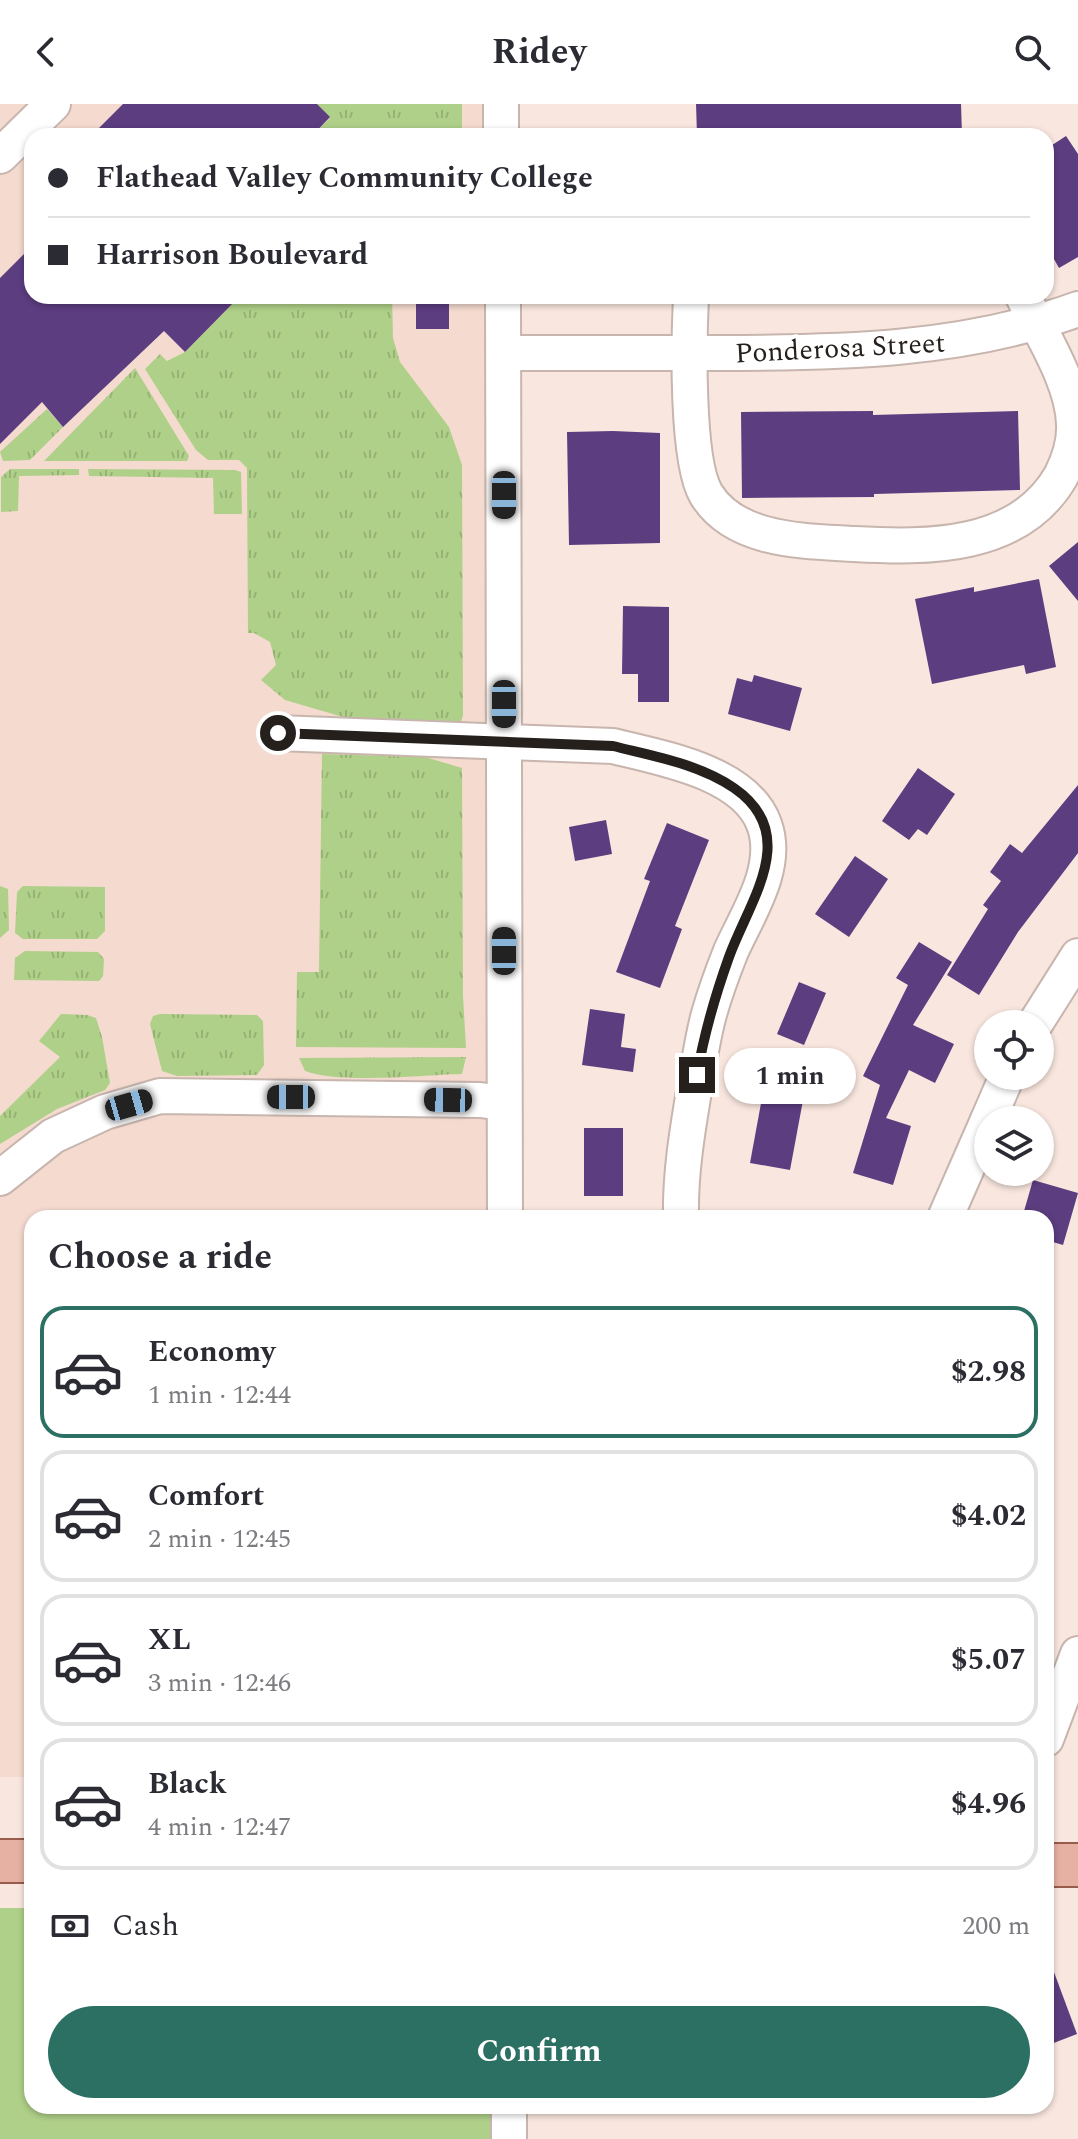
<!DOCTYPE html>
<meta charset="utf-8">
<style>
body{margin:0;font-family:Spectral,serif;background:#f2f2f3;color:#2b2b33;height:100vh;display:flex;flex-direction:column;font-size:30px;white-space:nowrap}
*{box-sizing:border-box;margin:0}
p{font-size:26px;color:#7c7c81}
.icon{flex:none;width:44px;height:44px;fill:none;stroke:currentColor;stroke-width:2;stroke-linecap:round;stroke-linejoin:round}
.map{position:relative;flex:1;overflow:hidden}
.drawer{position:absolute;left:24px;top:1106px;width:1030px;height:904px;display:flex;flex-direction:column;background:#fff;border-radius:24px;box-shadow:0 2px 6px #0004}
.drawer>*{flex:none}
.guide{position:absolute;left:24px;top:24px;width:1030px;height:176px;border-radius:24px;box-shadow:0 2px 6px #0004;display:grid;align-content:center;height:176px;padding:0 24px;background:#fff}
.buttons{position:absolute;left:974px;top:906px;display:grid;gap:16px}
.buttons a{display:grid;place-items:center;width:80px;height:80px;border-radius:50%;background:#fff;box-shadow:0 2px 6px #0004;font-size:40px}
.end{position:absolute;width:36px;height:36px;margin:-18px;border:10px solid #26201d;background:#fff;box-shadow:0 0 0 4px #fff}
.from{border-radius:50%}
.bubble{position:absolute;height:56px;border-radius:28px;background:#fff;box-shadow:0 2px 6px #0004;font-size:26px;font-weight:700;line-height:56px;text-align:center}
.car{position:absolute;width:24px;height:48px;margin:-24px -12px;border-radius:10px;box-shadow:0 0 6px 2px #0007;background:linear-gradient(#222 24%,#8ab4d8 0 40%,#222 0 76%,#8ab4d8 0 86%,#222 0)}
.guide b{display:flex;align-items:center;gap:28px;height:76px;font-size:30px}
.guide b+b{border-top:2px solid #e1e1e2}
.guide i{width:20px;height:20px;background:#2b2b33}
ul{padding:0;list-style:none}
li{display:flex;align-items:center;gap:24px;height:132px;margin:0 16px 12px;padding:0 8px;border:4px solid #e1e1e2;border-radius:24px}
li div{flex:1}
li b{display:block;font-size:30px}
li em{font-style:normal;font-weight:700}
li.on{border-color:#2b7063}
li>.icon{width:72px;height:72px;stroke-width:1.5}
h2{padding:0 24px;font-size:36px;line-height:96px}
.pay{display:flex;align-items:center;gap:20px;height:88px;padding:0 24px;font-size:30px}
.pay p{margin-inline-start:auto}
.button{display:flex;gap:16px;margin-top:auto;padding:16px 24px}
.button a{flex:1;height:92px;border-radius:48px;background:#2b7063;color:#fff;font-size:32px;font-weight:700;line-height:92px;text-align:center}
header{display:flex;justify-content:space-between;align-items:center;height:104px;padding:0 24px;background:#fff;font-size:36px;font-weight:700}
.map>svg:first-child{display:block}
.built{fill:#f4dacf}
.grass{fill:url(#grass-tufts)}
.park{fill:#afd088}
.building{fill:#5c3d80}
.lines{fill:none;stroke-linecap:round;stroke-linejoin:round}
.minor-casing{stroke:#c7b5ae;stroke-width:38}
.major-casing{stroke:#985c4c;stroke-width:46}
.minor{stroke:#fff;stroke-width:34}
.major{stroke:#e6b0a3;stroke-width:42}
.route{stroke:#26201d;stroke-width:10}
.labels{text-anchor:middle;stroke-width:8;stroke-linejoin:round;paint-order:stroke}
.street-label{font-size:28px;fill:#26201d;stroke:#fff}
</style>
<header><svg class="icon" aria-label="back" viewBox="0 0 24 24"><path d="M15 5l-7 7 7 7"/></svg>Ridey<svg class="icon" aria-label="search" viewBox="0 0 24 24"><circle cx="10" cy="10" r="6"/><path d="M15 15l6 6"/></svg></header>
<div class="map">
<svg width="1078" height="2035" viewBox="0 0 1078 2035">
<defs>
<pattern id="grass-tufts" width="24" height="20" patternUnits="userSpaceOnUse" patternTransform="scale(2)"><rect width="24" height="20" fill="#afd088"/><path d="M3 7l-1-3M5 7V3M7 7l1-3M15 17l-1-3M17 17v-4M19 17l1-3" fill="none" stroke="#96b275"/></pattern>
</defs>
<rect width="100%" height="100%" fill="#f9e7df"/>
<path class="built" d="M0,0H511V32H32V192H513L519,1114H32V1673H0Z"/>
<g class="grass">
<path d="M317,0H462V32H312L330,14Z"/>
<path d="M240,192H392L393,234L400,258L449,323L462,361L463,611L461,618L412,622L392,616L350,615L285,596L261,576L276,561L270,538L254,529H248L247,364L239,356H208L196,346L145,265L160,250L167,257L185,248Z"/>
<path d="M135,264L189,352L187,357H44Z"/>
<path d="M47,305L63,323L30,356L3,357L0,348Z"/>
<path d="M10,365H79V371L19,372L18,407L1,408V373Z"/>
<path d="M88,365L235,366L241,368L242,410H214L213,374L89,372Z"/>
<path d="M322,650L425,653L462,664L463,892L466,944L296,943L297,868H319Z"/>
<path d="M0,782L8,785L9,826L0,834Z"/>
<path d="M23,782L105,783V827L97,835H23L15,829L17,788Z"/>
<path d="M25,847L98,848L104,855L103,872L99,877L14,876L15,854Z"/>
<path d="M61,910L87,911L96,914L102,933L110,979L105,986L57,1005L0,1040V1012L60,953L39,937Z"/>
<path d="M160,910L257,911L263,917L264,961L257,971L177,972L162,967L150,920L153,912Z"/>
<path d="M466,953L462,970C424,971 338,980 305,967L299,954Z"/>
</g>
<path class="park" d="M0,1804H32V2002H493V2035H0Z"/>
<g class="building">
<path d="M123,0H317L330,13L312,32H91Z"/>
<path d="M696,0H961L962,32H697Z"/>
<path d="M1066,32L1078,50V153L1059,164L1046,141V45Z"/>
<path d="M32,142V192H240L185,248L164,227L63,323L42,298L0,340V174Z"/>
<rect x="416" y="194" width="33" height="31"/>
<path d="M873,307V311L1018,307L1020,386L874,390V393L742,394L741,308Z"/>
<path d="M613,327L660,329V439L569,441L567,328Z"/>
<path d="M1078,438V497L1049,462Z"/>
<path d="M1039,475L1056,563L1026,570L1024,561L932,580L915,495L974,483V488Z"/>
<path d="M623,502L669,503V598H638V570H622Z"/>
<path d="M754,571L802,584L790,627L728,610L737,574L752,578Z"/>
<path d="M918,664L955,690L927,731L918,725L909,736L882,717Z"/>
<path d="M1078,681V749L1018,828L979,891L947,871L988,805L983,801L1001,777L990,768L1010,740L1022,749Z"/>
<path d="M606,716L612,750L575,757L569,723Z"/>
<path d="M667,719L709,736L675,822L682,825L660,884L616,868L650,777L644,775Z"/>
<path d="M855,752L888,775L849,833L815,810Z"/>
<path d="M919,838L952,858L913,921L954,940L935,979L909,966L886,1014L911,1022L893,1081L853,1069L880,981L863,972L908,881L896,874Z"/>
<path d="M799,878L826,889L804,941L777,930Z"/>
<path d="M590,905L625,910L621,943L636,945L633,968L582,961Z"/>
<path d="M764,983L804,991L790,1066L750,1059Z"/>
<rect x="584" y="1024" width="39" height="68"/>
<path d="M1033,1076L1078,1089L1063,1141L1046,1136V1114H1022Z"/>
<path d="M1048,1852L1077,1930L1046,1942V1853Z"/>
</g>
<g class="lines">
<g class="minor-casing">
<g id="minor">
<path d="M501,0V32"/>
<path d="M0,52L53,0"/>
<path d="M503,192L505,1114"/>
<path d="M691,192C689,234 686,356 706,390C735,438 806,437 854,440C928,444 1019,445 1061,372C1069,356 1075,338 1074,320C1073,278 1041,230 1023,192"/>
<path d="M504,249C575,249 646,249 717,249C839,249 962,247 1078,205"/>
<path d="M278,629L613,642C661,654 745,668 764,720C780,763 748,809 731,847C723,867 715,889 709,910C702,935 699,961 694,987C687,1029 680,1071 681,1114"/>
<path d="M1035,920L1078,852"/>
<path d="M988,1016L1007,972"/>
<path d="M0,1074L53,1032L105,1008L160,992L480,996L504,999"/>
<path d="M945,1114L988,1016"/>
<path d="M1046,1635L1078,1550"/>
<path d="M509,2002V2035"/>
</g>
</g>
<g class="major-casing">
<g id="major">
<path d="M0,1757H32"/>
<path d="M1046,1761H1078"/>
</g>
</g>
<use href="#minor" class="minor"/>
<use href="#major" class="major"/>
</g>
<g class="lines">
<path class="route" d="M278,629L613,642C653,652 699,660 734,684C802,731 749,797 729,853C715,892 704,930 697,971"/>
</g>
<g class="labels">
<g class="street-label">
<text transform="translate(840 243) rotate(-3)" y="10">Ponderosa Street</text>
</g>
</g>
</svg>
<div class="buttons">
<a><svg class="icon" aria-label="locate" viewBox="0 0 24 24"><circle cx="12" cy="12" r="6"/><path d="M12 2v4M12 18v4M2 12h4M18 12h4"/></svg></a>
<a><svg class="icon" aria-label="layers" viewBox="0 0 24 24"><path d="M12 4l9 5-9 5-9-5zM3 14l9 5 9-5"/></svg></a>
</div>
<i class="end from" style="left:278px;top:629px"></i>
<i class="end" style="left:697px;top:971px"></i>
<div class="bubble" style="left:724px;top:944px;width:132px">1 min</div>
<i class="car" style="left:504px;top:391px;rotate:180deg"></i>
<i class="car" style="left:504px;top:600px;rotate:180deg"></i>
<i class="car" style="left:504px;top:847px;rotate:0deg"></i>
<i class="car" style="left:291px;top:993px;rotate:270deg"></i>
<i class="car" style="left:448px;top:996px;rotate:271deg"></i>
<i class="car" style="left:129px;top:1001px;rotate:74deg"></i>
<div class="guide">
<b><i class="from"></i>Flathead Valley Community College</b>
<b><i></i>Harrison Boulevard</b>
</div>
<section class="drawer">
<h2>Choose a ride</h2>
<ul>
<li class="on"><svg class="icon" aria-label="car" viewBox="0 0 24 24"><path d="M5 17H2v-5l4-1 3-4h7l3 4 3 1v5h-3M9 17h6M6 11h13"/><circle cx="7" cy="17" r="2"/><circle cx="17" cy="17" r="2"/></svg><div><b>Economy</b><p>1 min · 12:44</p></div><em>$2.98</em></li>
<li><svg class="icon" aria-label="car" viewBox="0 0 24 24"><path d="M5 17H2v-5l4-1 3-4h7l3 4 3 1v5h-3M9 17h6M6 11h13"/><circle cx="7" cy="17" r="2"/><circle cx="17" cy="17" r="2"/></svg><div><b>Comfort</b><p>2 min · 12:45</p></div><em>$4.02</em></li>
<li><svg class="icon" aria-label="car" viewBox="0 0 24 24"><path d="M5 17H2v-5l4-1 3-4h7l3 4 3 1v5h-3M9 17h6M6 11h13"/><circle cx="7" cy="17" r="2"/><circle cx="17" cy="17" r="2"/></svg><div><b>XL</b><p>3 min · 12:46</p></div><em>$5.07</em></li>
<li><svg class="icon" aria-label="car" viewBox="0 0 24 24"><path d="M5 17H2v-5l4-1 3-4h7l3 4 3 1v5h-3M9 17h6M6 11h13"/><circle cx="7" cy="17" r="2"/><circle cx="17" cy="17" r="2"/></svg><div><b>Black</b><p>4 min · 12:47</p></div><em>$4.96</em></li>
</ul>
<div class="pay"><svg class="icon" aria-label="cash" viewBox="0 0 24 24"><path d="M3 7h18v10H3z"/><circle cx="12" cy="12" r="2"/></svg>Cash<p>200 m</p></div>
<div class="button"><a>Confirm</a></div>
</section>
</div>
